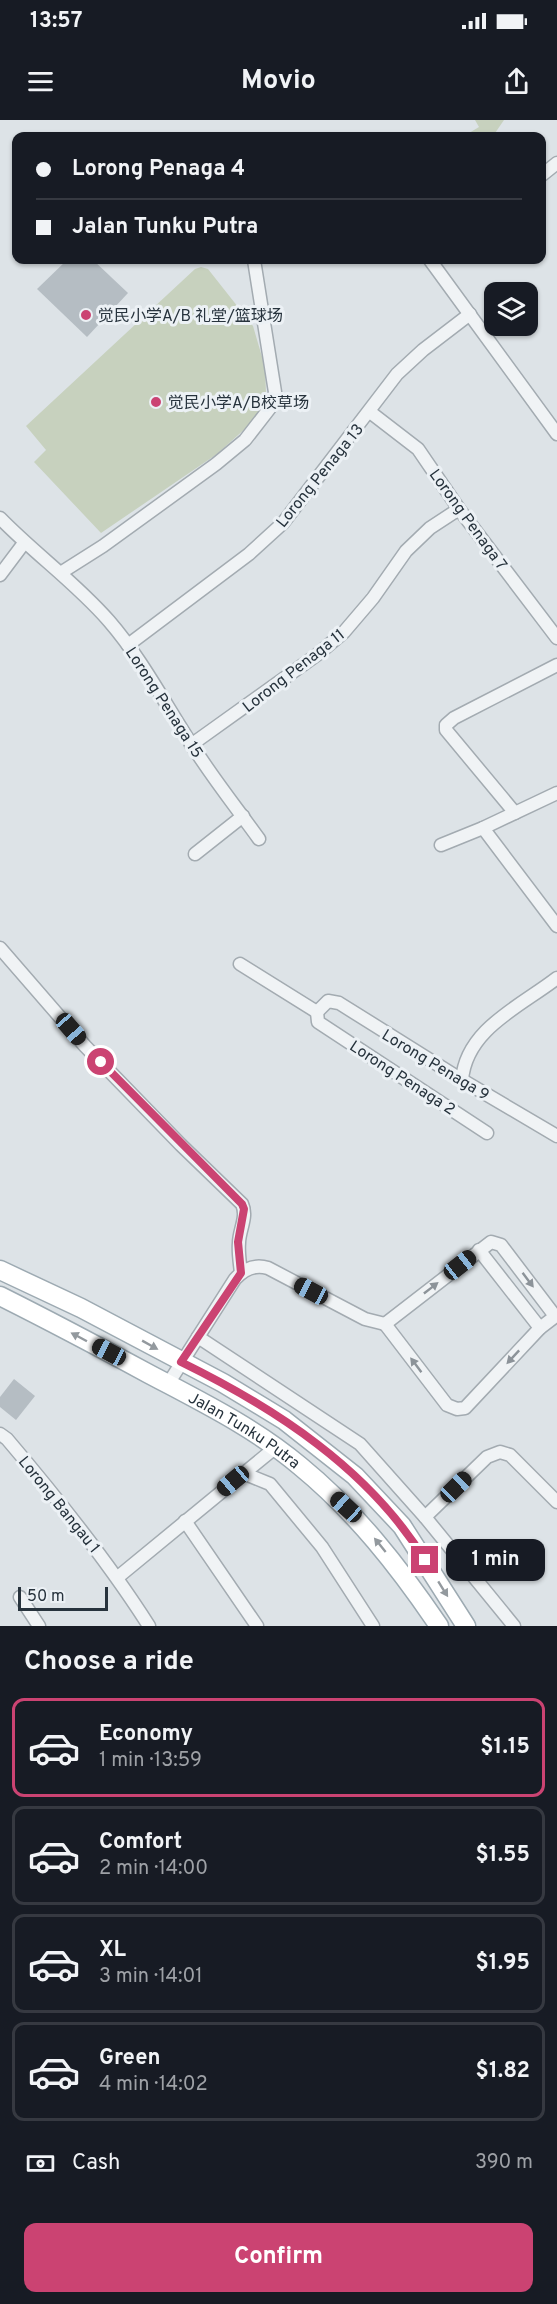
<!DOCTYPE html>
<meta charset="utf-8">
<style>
body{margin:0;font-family:Overpass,"Noto Sans SC",sans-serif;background:#242831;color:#f1f3f6;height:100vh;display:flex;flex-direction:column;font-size:22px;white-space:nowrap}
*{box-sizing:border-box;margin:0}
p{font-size:20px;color:#9ea1a6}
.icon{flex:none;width:33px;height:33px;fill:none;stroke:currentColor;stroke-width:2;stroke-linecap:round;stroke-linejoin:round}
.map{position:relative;height:1506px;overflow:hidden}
.side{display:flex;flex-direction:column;background:#171b24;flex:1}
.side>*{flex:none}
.guide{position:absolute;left:12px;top:12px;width:534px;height:132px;border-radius:12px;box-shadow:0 2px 4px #0004;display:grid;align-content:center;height:132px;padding:0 24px;background:#171b24}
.fabs{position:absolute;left:484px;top:162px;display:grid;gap:12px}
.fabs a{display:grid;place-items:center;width:54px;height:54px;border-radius:12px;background:#171b24;box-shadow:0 2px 4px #0004;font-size:30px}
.scale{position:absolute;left:18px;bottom:15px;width:90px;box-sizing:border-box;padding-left:6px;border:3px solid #27333d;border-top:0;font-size:16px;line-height:21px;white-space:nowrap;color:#27333d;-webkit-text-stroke:4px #ecf1f5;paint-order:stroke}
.end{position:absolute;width:27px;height:27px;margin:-14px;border:8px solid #cb4372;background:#fff;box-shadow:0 0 0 3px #fff}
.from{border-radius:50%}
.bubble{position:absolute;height:42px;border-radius:12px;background:#171b24;box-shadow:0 2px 4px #0004;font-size:20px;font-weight:700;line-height:42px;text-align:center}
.car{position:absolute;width:18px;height:36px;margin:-18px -9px;border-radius:8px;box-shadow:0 0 4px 2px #0007;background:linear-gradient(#222 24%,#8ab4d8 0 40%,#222 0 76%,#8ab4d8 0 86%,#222 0)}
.guide b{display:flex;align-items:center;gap:21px;height:57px;font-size:22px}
.guide b+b{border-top:2px solid #363941}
.guide i{width:15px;height:15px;background:#f1f3f6}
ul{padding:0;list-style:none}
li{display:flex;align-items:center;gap:18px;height:99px;margin:0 12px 9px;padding:0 12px;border:3px solid #363941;border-radius:12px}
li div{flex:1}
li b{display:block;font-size:22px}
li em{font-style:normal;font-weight:700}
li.on{border-color:#cb4372}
li>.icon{width:54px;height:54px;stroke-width:1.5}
h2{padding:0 24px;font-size:27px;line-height:72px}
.pay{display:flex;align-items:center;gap:15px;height:66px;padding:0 24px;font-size:22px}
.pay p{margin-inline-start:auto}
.primary-button{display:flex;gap:12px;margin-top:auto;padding:12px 24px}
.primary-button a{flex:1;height:69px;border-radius:12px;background:#cb4372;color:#fff;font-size:24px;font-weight:700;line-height:69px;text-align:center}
.status{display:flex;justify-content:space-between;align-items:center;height:42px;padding:0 30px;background:#171b24;direction:ltr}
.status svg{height:16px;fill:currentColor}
header{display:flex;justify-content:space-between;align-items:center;height:78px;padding:0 24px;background:#171b24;font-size:27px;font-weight:700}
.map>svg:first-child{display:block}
.green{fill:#c7d1be}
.building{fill:#b5bdc3}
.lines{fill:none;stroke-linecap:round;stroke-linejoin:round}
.minor-casing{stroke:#a3abb1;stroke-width:15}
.primary-casing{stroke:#9daab2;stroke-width:21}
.minor{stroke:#f0f3f5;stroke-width:12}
.primary{stroke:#fff;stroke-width:18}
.oneway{fill:#8c9399}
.oneway2{fill:#93999e}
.route{stroke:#cb4372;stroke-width:8}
.poi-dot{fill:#cb4372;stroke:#ecf1f5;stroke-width:2}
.labels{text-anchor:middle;stroke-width:6;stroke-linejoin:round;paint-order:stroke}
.poi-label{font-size:16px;fill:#27333d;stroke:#ecf1f5;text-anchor:start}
.street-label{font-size:16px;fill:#27333d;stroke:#ecf1f5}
</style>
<div class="status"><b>13:57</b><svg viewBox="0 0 49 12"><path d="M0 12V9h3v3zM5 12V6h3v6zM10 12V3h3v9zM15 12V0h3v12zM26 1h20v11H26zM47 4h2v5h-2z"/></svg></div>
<header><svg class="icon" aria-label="menu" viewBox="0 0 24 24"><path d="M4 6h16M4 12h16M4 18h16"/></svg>Movio<svg class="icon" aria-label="share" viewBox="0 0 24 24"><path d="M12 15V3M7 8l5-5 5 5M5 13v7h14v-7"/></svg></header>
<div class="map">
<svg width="557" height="1506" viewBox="0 0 557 1506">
<rect width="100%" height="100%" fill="#dde3e7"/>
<g class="green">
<path d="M475,0H504L493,16H464L479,7Z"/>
<path d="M201,147L208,149L253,206L265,247L266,273L259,292L247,307L217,334L101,413L34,342L46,330L26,306L195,149Z"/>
</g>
<g class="building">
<path d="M67,140H93L128,173L87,217L37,169Z"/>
<path d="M14,1259L35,1276L16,1300L0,1287V1277Z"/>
</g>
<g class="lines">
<g class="minor-casing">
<g id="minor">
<path d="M542,55L557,43"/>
<path d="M430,140L557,314"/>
<path d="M370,292L418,329L459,389L557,518"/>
<path d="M0,398C35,434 76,463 109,501C141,538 164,582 190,622C211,656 236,687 259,719"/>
<path d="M62,452L103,426L216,344L245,320L273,284L275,272L254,140"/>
<path d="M0,455L24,423"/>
<path d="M128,525L249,434L283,403L397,254L423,230L470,194"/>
<path d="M191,625L318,534L344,512L373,478L406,431L430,408L459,389"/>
<path d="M515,693L446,610V605L454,598L557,545"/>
<path d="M483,708L557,806"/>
<path d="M441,725L483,708L557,673"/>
<path d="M195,734L243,696"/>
<path d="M0,828L85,926L181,1025L242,1084C248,1097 239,1110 239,1123C238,1133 240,1143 241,1153"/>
<path d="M240,844L317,892"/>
<path d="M317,892L328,881L339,883L462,960L557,1016"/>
<path d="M317,892L318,902L487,1013"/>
<path d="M462,960C466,909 521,886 557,858"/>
<path d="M479,1130L540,1208"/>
<path d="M385,1204L447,1285L457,1289L465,1288L540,1208L557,1195"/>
<path d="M385,1204L491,1122L501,1125L555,1196"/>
<path d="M198,1217L360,1324L425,1397L514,1506"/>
<path d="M168,1264L235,1159C244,1149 255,1144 268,1148L365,1199L385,1204"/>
<path d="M0,1314L7,1319C58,1379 107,1440 149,1506"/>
<path d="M243,1353L270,1364L322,1427L373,1506"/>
<path d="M425,1397L487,1337L500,1332L510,1335L557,1382"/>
<path d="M185,1401L257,1506"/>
<path d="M118,1457L276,1327"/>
<path d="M20,1477L39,1506"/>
</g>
</g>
<g class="primary-casing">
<g id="primary">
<path d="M0,1150L81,1188L223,1263L284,1300L355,1356L402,1406L466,1506"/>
<path id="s1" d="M0,1176C50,1201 99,1227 149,1254C200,1281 255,1308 300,1346C355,1391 399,1447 439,1506"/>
</g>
</g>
<use href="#minor" class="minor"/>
<use href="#primary" class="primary"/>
</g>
<defs><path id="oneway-solid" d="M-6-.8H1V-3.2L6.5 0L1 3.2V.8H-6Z" transform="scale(1.5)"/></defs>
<g class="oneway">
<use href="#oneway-solid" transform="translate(528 1160) rotate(53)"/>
<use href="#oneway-solid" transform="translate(431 1168) rotate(-38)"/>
<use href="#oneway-solid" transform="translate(513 1237) rotate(133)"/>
<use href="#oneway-solid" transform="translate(416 1245) rotate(-127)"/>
</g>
<g class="oneway2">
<use href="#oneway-solid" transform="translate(79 1217) rotate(-152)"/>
<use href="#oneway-solid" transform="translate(150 1225) rotate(29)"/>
<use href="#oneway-solid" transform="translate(380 1425) rotate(-129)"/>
<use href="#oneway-solid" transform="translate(443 1469) rotate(58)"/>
</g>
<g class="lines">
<path class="route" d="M101,942L242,1084L244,1089L238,1122L241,1153L181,1242C275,1288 369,1349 425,1440"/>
</g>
<g class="poi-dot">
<circle cx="86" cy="195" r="6"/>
<circle cx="156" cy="282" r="6"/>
</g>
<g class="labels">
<g class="poi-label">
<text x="98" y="201">觉民小学A/B 礼堂/篮球场</text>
<text x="168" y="288">觉民小学A/B校草场</text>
</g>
<g class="street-label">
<text transform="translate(319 355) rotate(-51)" y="6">Lorong Penaga 13</text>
<text transform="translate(469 399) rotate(54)" y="6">Lorong Penaga 7</text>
<text transform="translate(293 550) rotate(-38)" y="6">Lorong Penaga 11</text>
<text transform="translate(165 582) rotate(57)" y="6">Lorong Penaga 15</text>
<text transform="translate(436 944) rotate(31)" y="6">Lorong Penaga 9</text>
<text transform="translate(403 957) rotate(33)" y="6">Lorong Penaga 2</text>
<text dy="6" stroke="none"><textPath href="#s1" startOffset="279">Jalan Tunku Putra</textPath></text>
<text transform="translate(60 1384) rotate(51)" y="6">Lorong Bangau 1</text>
</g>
</g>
</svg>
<div class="fabs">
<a><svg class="icon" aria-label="layers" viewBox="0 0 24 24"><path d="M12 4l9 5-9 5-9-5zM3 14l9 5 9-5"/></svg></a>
</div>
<div class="scale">50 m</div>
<i class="end from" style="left:101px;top:942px"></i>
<i class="end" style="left:425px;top:1440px"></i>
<div class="bubble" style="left:446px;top:1419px;width:99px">1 min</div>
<i class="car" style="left:71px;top:909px;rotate:139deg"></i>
<i class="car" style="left:460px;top:1145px;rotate:52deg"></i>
<i class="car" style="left:311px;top:1171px;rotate:298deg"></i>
<i class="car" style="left:109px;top:1232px;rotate:298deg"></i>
<i class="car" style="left:233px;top:1361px;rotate:230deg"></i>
<i class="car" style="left:456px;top:1367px;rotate:46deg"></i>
<i class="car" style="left:346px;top:1387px;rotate:312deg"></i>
<div class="guide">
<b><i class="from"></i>Lorong Penaga 4</b>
<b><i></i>Jalan Tunku Putra</b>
</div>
</div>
<section class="side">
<h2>Choose a ride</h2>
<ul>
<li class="on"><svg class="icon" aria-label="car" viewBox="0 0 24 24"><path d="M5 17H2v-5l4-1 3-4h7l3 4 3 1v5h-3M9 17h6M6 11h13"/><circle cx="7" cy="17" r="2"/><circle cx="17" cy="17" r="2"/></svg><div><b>Economy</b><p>1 min · 13:59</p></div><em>$1.15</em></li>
<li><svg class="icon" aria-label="car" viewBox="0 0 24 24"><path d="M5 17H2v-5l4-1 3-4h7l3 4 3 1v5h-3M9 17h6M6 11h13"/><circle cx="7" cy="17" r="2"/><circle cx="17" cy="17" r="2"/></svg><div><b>Comfort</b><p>2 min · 14:00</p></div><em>$1.55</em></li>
<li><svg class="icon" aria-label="car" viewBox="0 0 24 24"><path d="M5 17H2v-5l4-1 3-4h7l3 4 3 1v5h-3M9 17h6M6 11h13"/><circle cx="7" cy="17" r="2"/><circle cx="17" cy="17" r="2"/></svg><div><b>XL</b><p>3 min · 14:01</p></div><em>$1.95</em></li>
<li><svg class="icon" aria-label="car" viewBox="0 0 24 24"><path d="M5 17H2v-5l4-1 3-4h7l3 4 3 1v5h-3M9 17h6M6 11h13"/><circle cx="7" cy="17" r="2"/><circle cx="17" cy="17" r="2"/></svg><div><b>Green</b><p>4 min · 14:02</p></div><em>$1.82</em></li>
</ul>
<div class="pay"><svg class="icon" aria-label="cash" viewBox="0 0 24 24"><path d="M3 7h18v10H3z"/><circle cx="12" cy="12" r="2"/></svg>Cash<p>390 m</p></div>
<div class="primary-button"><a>Confirm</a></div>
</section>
